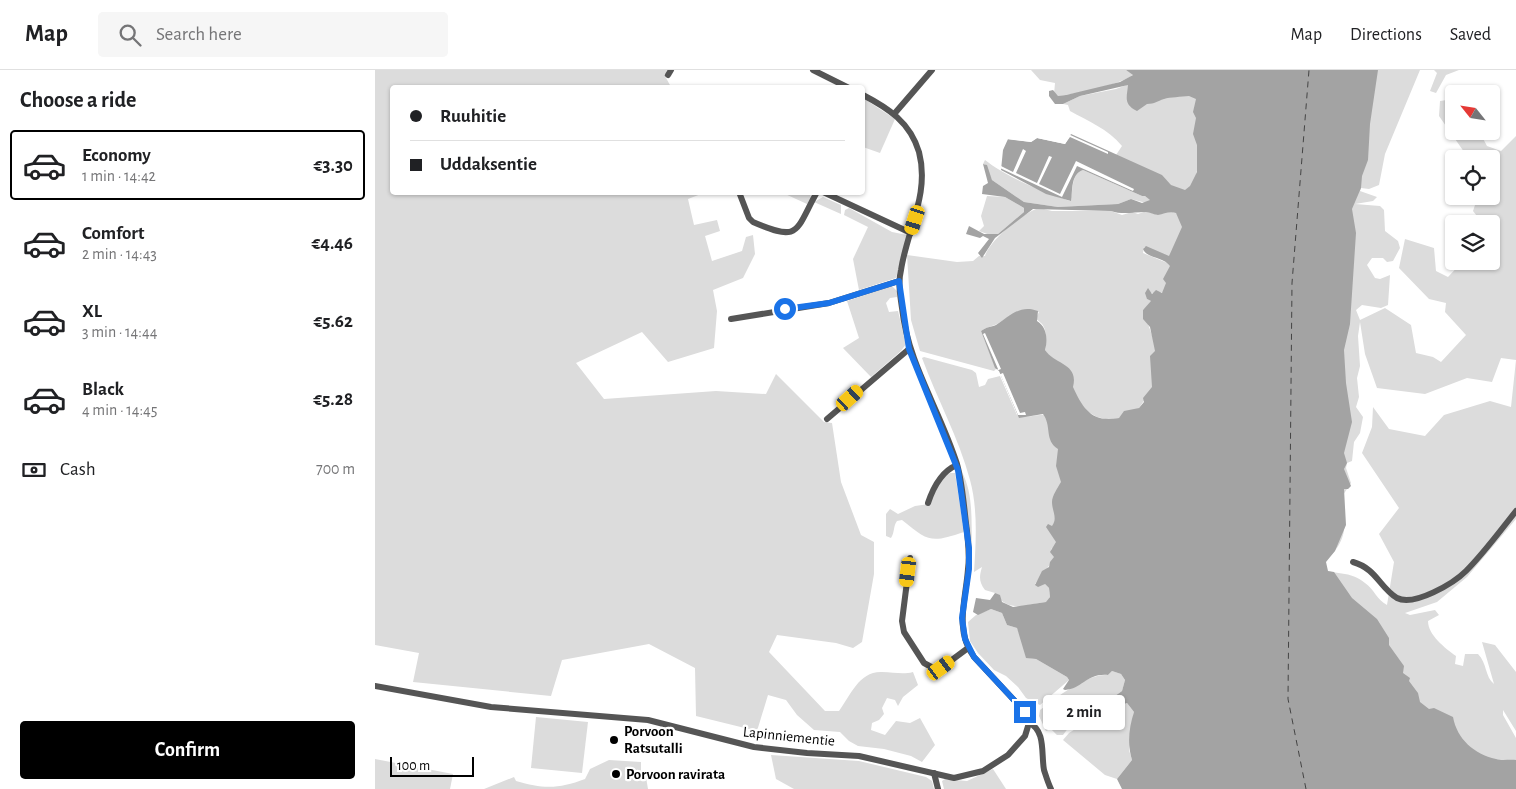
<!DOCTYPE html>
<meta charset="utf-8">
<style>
body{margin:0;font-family:"Alegreya Sans",sans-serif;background:#f6f6f6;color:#202124;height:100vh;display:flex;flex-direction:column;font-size:19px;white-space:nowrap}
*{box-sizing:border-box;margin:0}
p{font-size:16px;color:#757577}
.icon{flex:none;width:28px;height:28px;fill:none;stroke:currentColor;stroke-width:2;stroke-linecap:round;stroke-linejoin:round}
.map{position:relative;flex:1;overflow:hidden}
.drawer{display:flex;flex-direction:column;background:#fff;width:375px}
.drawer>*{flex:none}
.hud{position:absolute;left:15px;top:15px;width:475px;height:110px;border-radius:5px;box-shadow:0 1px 4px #0004;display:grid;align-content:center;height:110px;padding:0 20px;background:#fff}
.needle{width:32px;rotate:300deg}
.buttons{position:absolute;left:1070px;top:15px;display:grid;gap:10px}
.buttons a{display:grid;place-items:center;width:55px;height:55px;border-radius:5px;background:#fff;box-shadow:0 1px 4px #0004;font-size:25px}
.scale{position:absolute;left:15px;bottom:12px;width:84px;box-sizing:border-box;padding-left:5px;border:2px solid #000;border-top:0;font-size:14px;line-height:18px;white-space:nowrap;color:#000;-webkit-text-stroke:4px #fff;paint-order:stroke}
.end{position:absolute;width:22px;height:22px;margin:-11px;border:6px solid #1a73e8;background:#fff;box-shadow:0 0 0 2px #fff}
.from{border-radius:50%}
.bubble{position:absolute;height:35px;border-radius:5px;background:#fff;box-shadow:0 1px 4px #0004;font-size:16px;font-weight:700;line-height:35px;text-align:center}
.car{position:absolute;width:15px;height:30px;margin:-15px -8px;border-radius:6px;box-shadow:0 0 4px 1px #0007;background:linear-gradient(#f5c518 24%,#345 0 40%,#f5c518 0 76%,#345 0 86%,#f5c518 0)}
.hud b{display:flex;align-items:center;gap:18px;height:48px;font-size:19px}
.hud b+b{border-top:1px solid #e0e0e0}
.hud i{width:12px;height:12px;background:#202124}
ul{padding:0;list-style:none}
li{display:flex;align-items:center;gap:15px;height:70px;margin:0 10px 8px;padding:0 10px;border:2px solid transparent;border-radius:5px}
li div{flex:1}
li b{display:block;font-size:19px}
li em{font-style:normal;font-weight:700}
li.on{border-color:#000}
li>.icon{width:45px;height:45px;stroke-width:1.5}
h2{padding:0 20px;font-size:22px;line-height:60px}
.pay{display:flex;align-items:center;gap:12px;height:55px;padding:0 20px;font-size:19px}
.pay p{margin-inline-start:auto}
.action{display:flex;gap:10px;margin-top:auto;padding:10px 20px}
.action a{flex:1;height:58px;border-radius:5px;background:#000;color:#fff;font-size:20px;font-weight:700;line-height:58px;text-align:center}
header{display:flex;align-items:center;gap:30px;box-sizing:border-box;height:70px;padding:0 25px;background:#fff;border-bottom:1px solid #e0e0e0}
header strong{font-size:24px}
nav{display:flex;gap:28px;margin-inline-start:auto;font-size:18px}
.search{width:350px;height:45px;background:#f6f6f6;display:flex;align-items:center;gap:12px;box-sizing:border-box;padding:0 18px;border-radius:5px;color:#757577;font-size:19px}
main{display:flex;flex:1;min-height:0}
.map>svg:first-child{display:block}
.green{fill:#dcdcdc;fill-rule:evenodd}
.water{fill:#a3a3a3}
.pier{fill:#fff}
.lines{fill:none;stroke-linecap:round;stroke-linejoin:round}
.ferry{stroke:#444;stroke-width:1;stroke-dasharray:6 5;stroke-linecap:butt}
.street{stroke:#555;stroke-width:6}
.route{stroke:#1a73e8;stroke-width:6}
.poi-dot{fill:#000;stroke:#fff;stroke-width:2}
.labels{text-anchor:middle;stroke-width:4.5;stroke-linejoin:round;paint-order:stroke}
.poi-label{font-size:15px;font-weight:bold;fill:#000;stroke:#fff;text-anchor:start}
.street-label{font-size:15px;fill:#000;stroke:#fff}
</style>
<header>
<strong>Map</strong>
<div class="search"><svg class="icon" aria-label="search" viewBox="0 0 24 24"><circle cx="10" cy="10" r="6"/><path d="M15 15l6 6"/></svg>Search here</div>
<nav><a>Map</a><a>Directions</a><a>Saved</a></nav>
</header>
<main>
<section class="drawer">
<h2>Choose a ride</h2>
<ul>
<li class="on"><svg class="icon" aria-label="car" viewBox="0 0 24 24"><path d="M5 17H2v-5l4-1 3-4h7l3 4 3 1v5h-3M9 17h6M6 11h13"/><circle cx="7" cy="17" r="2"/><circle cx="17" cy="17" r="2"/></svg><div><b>Economy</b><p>1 min · 14:42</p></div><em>€3.30</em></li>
<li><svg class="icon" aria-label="car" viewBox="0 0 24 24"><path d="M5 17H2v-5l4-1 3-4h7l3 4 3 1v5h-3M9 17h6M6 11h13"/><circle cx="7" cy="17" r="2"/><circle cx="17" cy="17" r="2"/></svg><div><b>Comfort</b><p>2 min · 14:43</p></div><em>€4.46</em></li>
<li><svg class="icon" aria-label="car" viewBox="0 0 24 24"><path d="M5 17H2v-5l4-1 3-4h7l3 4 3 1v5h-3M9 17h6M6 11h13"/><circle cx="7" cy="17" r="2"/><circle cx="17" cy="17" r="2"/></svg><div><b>XL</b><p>3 min · 14:44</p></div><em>€5.62</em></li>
<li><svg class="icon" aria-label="car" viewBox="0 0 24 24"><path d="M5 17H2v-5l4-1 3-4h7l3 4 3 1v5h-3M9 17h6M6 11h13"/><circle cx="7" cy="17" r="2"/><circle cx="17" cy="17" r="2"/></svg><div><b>Black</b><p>4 min · 14:45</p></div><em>€5.28</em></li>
</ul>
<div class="pay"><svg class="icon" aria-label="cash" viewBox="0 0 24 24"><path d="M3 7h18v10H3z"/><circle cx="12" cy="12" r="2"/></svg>Cash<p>700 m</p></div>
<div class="action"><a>Confirm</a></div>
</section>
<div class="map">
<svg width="1141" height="719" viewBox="0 0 1141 719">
<rect width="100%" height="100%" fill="#fff"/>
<g class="green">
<path d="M0,0H292L290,6L296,17L18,18V122L325,123L326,124L313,129L319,155L342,150L345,161L330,166L337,191L367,181L371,167L378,165L380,184L368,208L338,220L342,241L339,278L293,292L267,262L201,293L229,329L341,321L391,324L401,304L449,352L457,353L466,412L486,465L499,472V504L487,572L478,578L461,573L402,565L394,582L450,641H464C476,625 484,601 507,602C519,602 527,605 538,602L543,615L528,627L523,636L520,630L512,628L507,638L509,644L504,650L497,653L496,660L510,665L521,651L535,653L545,648L560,675L547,692L536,686L509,679L483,676L474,671L465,662L439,660L422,645L411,630L393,625L382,661L321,646L320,598L274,574L187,590L176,626L38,612L44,583L0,575Z"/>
<path d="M656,0H751L758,4C753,13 696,25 683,26L679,24L680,13L665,10Z"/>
<path d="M854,0H1045L1010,84L1004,115L994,119L986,118L985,121L1002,127L998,131L980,134L1005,136L1009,140L1010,161L1023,171L1025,178L1018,191L1012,192L1008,188H997L992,195L1000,208L1005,209L1015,205L1013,235L1006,238L987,235L981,240L985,250L1010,238L1036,255L1041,283L1058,287L1066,292L1091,265L1070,242L1071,233L1054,229L1024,198L1030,169L1059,178L1061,201L1073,207L1088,191H1116V154H1104L1105,150L1098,141L1103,126H1116V89H1094L1064,46L1065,31L1079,29V61H1104L1112,76L1126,81L1141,66V449L1092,507L1062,532L1030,543L1035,545L1060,540L1064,545L1053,551C1053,565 1070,578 1081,586L1080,594L1088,596L1090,584H1103C1112,593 1110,607 1119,614L1107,572L1120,575L1141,602V661L1128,640V645L1141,668V719L835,546ZM985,252L990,284L1002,318L1050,324L1092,308L1117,312L1126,288L1141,290L1136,337L1115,331L1069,345L1050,366L1014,359L998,337L997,357L987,383L1024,438L1004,464L1019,492L1012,535C1002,530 999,519 990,513C977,501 957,504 942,499C969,475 974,464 966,428L976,413L971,398L972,393L977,391L979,372L985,363L988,347L981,337L984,327L982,308L985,296L983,266Z"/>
<path d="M1059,0H1084L1071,5L1061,23L1055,21L1062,3Z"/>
<path d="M764,10L795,22L821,26L826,71L820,115L805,123L741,85L747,76C733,59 713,51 695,41L693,35L688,34L705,26L741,19Z"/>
<path d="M488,28L520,49L505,83L488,77Z"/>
<path d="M610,90C631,107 670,123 695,131C699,121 695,105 708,100L767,126H770L776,130L771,133L756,129L743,134L683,137L649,132L617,110L610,94H608Z"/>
<path d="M408,123H435L436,128L432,134Z"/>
<path d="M612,126L630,127L649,138V142L623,164L615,165L604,161L609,156L606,146Z"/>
<path d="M448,127L466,135V144L439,132Z"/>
<path d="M474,138L517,162L532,165L521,208L484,220L478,189L493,157L469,145L470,140Z"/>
<path d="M665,138L677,141H736L747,145L757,142L763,144L772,141L782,145L794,141L801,143L813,153L804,192L769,177L768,183L795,194L798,222L775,223L772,229L776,231V234L768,240L778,268L819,257L764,338L744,348L735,350L722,347L703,336L670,280C672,273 672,260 667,254C665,252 662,250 661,248L664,242C642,237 639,244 622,254C616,257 611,257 606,261L621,299L619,301L545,281L536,250L532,185L582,192L598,191L604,186H610C615,170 649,141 665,138Z"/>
<path d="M517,216L523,222L522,227L515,228L511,233L514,242L523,241L531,274L526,281L496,307L468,278L484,268L472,231Z"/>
<path d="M549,287L597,300L601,303L604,317L610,315L613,309L625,306L642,345C653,349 662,344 673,345L696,404L681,476L676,479L680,486C674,498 667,503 660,514H670L674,518L675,527L672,532C651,534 634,544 620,523L610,520C604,512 604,507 607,497L599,502C601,472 603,439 595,410C584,368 562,329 547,288Z"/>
<path d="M587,402C599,425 596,453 597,479Z"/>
<path d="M575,403H580L589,462C556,473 554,472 527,450L522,451C518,456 520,462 516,468L511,466V444L515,439L523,444L540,436L554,434L567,409Z"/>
<path d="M616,539L627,543L632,555L642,558L654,588L661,589L692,607L694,610L665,635L651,628L643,617L631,606L619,600L603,583L595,571L593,552L601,545Z"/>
<path d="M737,601L746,604L750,610L747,621L726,636L708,639L693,650L694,657L688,665H682L676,659L671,661L664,646L665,640C682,627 712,603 733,605Z"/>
<path d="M752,633L759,642L754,680L757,690L742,709L730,705L688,670L694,663L716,649L719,650L737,641L743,645L747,635Z"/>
<path d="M161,647L213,652L207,703L156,698Z"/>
<path d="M396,685L484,691L551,707L557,711L559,719H419L401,709Z"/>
<path d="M0,689L78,704L75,719H0Z"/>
<path d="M234,690L266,692V702L271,707L273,719H109L139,707L141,711C168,719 184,719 210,709L215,699Z"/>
<path d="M618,699L631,719H569L567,711L570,709L592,711Z"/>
</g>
<path class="water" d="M751,0H1003L995,54L993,90L987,106L986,118L977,139L981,163L975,254L969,280L971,313L977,352L969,383L972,393L969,399L976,416L973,419H969L971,455L960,481L951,492L953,501L959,502L977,528L1002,549L1014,568V575L1029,596L1028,603L1035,608L1034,611L1043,623L1045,632L1054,639L1059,638L1078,647C1082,669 1099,684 1121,689C1127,691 1135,689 1141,690V719H747L742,709L757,690C752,673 754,658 759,642L752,633L747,635L743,645L737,641L707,653L704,648L714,637L726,636L747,621L750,610L746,604L737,601L733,605C712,603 707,619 690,620L688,619L694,610L692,607L661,589L651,588L642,558L632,555L627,543L616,539L603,545L598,542L601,528L615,530L620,523L625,525L627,532L638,537L671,532L675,527L674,518L670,514L663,517L660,515L667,501L674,497L675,492L679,487L675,482L681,472L671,457L673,454L677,456C683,448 677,441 677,432C677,426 683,417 686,412L681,396L683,379C669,370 677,356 668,344L644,348L624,301L620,298L606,261C611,257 616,257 621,255C635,246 645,234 663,241L662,251C672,257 673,270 670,280C680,295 704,293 698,317C708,339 717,353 744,348L749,341L764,338L769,332L768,328L777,317L775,286L780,281L775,257L768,249V240L776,231L772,229L770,223L773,218L777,224L781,220L787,223L791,213L788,209L795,196C789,187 771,188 768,179L771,176L794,186L807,157L801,143C794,141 789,144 783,145C779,145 775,142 771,142C758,142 748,145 736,141L658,139L620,168L607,188L603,183L614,169L608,166L605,168L591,164L594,156L609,164H623L649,142V138L630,127L607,124L608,116L613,113L608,94L612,95L617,110L649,132L683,137L743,134L756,129L767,133L775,130L770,126H767L708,100C695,105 698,121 696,131L671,124L626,100L628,80L633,69L656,72L662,68L690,74L696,64L787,105L796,115L810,120L815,116L822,102V75L818,64L821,48L818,42L821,29L814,26C806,27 795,27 789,29C782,31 780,34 772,34L762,41C748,34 752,27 753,15L705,26L688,34H680L674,26V21L678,20L683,26L691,25L745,12L758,5Z"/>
<g class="pier">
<path d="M693,64L733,82V84L695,67L690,74L662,68L656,72L631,69L632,67L656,70L662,66L690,72Z"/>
<path d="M648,79L651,81L641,103L662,113L674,86L677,87L664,114L685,124L701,91L759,119L758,121L702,96L687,127L625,98L626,96L638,102Z"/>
<path d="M610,263L626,299L621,301L623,299L608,264Z"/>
<path d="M628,303L645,343L650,342L651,345H643L626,306L623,305Z"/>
</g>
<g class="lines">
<path class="ferry" d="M931,719L913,629L917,213L934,0"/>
<g class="street">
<path d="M438,0L474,18"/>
<path d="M293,5L296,0"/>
<path d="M520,43L557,0"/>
<path d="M364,122L374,148L378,152C426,173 420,161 442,122"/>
<path d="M448,122L536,163"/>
<path d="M356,249L454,233L524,211"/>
<path d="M452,349L534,279"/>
<path d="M553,433C558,418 567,401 582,395"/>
<path d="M535,488L527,551L529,562L549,593L560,599L566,598L593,578"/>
<path d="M978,492C1002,499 1004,517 1022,528C1039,537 1079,513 1091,501C1109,483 1125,461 1141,441"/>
<path d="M0,616L116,637L273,650L379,677L432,683L484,686L579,708L608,701L633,685L650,666L654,653L650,642L599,587C579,560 591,529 593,499C595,486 593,474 592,461C589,440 588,415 582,394C565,340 533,294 527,238C525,225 523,212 526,200C532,160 555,124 544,82C535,52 513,38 488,25"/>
<path d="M654,653C671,660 666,685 669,700C671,706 673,713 676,719"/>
<path d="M559,703L563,719"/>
</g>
</g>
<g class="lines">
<path class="route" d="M410,239L454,233L524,211L534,279L583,400L594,478V499L587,548L590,569L599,587L650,642"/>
</g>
<g class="poi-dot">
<circle cx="239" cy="670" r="5"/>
<circle cx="241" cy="704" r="5"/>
</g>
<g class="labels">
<g class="poi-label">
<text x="249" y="666">Porvoon<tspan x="249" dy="17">Ratsutalli</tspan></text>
<text x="251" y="709">Porvoon ravirata</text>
</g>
<g class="street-label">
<text transform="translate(414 666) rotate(6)" y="5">Lapinniementie</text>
</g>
</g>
</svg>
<div class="buttons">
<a><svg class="needle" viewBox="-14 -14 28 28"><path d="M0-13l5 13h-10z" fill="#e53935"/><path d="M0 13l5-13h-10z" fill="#757577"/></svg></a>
<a><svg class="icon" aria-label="locate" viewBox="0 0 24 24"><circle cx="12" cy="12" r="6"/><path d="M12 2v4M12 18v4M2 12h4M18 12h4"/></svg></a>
<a><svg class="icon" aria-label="layers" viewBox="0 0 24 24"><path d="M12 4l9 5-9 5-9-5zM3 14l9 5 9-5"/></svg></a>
</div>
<div class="scale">100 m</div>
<i class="end from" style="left:410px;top:239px"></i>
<i class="end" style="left:650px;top:642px"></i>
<div class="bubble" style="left:668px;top:625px;width:82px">2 min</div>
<i class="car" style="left:540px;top:150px;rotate:198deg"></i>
<i class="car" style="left:475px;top:328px;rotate:48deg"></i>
<i class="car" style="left:533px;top:502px;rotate:187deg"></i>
<i class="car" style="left:566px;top:598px;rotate:54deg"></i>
<div class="hud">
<b><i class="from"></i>Ruuhitie</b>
<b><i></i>Uddaksentie</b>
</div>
</div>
</main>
